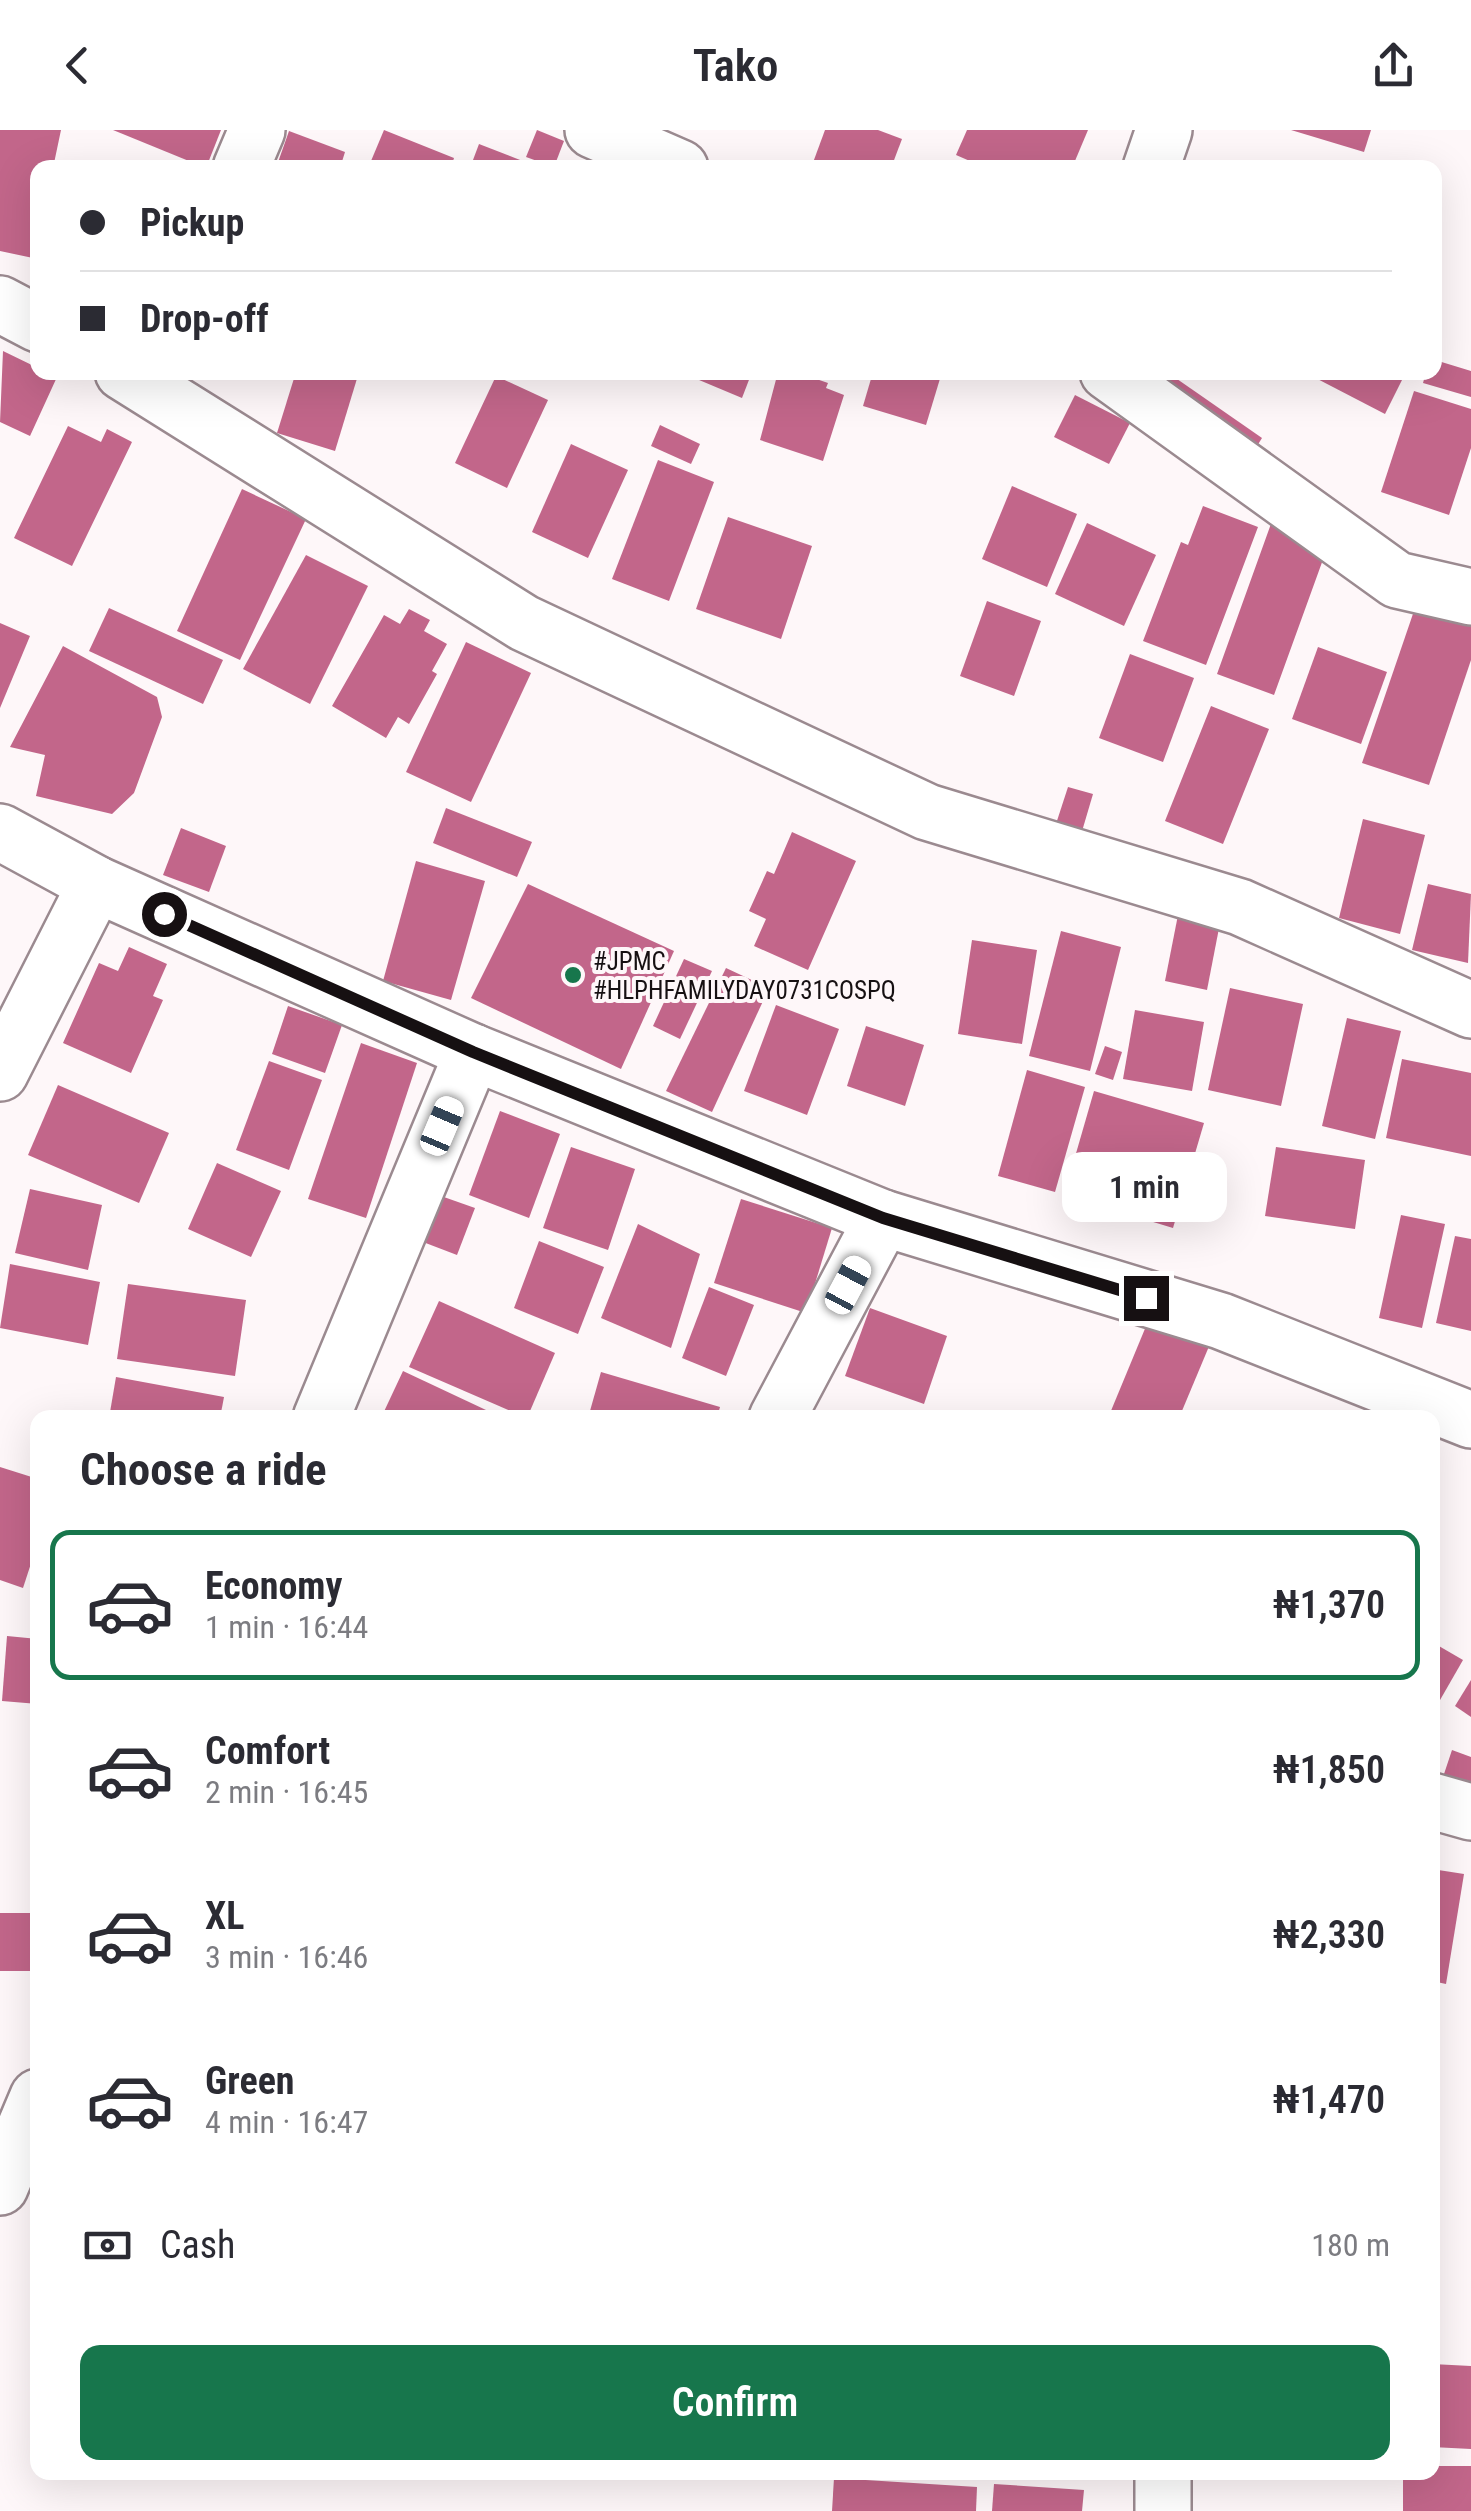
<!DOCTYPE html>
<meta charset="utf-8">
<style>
body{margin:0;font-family:"Roboto Condensed",sans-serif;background:#f2f2f3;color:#2b2b33;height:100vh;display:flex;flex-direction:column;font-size:38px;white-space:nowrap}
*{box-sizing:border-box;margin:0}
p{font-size:32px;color:#7c7c81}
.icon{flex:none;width:55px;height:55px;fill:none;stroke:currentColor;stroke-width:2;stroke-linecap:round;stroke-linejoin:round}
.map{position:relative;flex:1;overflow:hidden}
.sheet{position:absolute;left:30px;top:1280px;width:1410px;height:1070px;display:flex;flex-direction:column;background:#fff;border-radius:20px;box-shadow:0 10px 40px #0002}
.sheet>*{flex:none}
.guide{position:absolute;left:30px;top:30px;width:1412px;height:220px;border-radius:20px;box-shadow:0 10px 40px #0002;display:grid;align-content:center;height:220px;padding:0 50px;background:#fff}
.end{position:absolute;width:45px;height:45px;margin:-22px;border:12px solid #161012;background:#fff;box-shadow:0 0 0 5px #fff}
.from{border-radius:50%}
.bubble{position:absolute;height:70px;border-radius:20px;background:#fff;box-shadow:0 10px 40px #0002;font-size:32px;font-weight:600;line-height:70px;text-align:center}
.car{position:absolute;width:30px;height:60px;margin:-30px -15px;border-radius:12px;box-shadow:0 0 8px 2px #0007;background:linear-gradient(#fff 24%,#345 0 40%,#fff 0 76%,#345 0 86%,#fff 0)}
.guide b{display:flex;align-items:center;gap:35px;height:95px;font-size:38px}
.guide b+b{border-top:2px solid #e1e1e2}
.guide i{width:25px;height:25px;background:#2b2b33}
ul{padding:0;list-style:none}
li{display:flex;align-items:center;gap:30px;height:150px;margin:0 20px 15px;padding:0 30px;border:5px solid transparent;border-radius:20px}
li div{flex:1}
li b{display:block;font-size:38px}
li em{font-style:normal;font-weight:600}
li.active{border-color:#17764c}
li>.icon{width:90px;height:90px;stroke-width:1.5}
h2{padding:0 50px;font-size:45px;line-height:120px}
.pay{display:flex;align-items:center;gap:25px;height:110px;padding:0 50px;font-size:38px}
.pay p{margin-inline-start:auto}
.cta{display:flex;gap:20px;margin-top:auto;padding:20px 50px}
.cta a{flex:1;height:115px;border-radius:20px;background:#17764c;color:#fff;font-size:40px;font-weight:600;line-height:115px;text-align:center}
header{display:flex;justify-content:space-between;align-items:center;height:130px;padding:0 50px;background:#fff;font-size:45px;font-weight:600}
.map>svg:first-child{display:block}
.building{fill:#c2668a}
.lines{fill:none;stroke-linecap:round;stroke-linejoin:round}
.minor-casing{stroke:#9b8a90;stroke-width:60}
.minor{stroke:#fff;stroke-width:55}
.route{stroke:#161012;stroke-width:12}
.poi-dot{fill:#17764c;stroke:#fef7f9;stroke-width:4}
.labels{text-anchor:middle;stroke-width:8;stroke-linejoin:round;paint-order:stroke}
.poi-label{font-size:25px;fill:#161012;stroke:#fef7f9;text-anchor:start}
</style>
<header><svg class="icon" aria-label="back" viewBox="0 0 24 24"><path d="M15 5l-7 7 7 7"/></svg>Tako<svg class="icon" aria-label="share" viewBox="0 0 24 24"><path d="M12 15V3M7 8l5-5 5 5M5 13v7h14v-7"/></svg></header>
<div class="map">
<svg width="1471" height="2381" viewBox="0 0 1471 2381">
<rect width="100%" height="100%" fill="#fef7f9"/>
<g class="building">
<path d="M0,0H61L53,38H38V108L33,128L0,121Z"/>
<path d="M113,0H221L206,38Z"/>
<path d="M384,0L454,28L451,38H388L371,31Z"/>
<path d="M537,0L564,11L554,37L526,27Z"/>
<path d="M825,0H878L902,9L891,38H811Z"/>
<path d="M967,0H1088L1072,38H986L956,25Z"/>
<path d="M1291,0H1371L1364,22Z"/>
<path d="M289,1L345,22L340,38H276Z"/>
<path d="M479,14L538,37V38H470Z"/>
<path d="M3,221L38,238V242L57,247L30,306L0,292Z"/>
<path d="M1435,230L1471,241V267L1423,253L1426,242H1435Z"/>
<path d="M296,242H359L335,321L277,303Z"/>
<path d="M680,242H752L742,268Z"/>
<path d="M778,242H796L828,253L826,258L844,265L823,331L760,310Z"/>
<path d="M873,242H942L926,295L863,276Z"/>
<path d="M1114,242H1167L1262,308L1249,329Z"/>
<path d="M1304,242H1406L1385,284Z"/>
<path d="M496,246L548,270L507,358L455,333Z"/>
<path d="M1414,261L1471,279V318L1449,385L1381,362Z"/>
<path d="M1075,265L1130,293L1109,334L1054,307Z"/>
<path d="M660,295L700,314L691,334L651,316Z"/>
<path d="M68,296L101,312L107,299L132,312L72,436L14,408Z"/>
<path d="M571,314L628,340L588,428L532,402Z"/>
<path d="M658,330L714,352L669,471L612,449Z"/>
<path d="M1012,356L1077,384L1047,457L982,429Z"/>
<path d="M242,359L306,389L240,530L177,501Z"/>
<path d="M1203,376L1258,397L1206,535L1143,511L1181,412L1188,415Z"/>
<path d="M728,387L812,416L781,509L696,479Z"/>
<path d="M1272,391L1300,402L1296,413L1325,424L1274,565L1217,544Z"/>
<path d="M1087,393L1156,425L1124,496L1055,464Z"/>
<path d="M306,425L368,456L310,574L243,539Z"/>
<path d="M987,471L1041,491L1014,566L960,546Z"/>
<path d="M1416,475L1471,493V530L1429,655L1362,633Z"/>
<path d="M109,478L223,530L203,574L89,521Z"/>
<path d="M409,479L430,490L424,501L447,514L432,541L437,544L409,594L398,587L386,608L332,576L384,485L400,494Z"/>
<path d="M0,493L30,506L0,578Z"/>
<path d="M466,512L531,543L471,672L406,642Z"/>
<path d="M63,516L157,567L162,587L134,663L112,684L36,666L45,625L10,617Z"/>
<path d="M1318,517L1387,542L1361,614L1292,589Z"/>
<path d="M1130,524L1194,548L1163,632L1099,608Z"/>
<path d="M1211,576L1269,599L1223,714L1165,691Z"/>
<path d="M1068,657L1093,664L1080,708L1054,700Z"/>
<path d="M446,678L532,712L517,747L433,713Z"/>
<path d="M1363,689L1425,705L1400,804L1339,788Z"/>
<path d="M181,698L226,716L209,762L163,745Z"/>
<path d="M792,702L856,731L808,840L754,816L766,789L749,781L767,741L774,744Z"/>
<path d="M416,731L485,751L451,870L383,851Z"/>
<path d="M528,754L674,821L621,939L471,868Z"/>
<path d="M1428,754L1471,764L1468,833L1412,820Z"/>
<path d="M1178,785L1220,793L1207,860L1165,851Z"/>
<path d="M1061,801L1121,817L1090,941L1029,926Z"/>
<path d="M972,810L1037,820L1022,914L958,904Z"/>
<path d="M129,817L167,834L153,866L163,870L131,943L63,913L99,833L118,841Z"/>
<path d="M684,829L712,841L680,909L653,896Z"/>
<path d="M726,838L769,858L712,982L666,961Z"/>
<path d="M1230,858L1303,874L1281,976L1208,960Z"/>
<path d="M776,875L839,899L807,985L744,961Z"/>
<path d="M288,876L342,895L325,943L272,924Z"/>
<path d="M1135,880L1204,892L1192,961L1123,949Z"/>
<path d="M1347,888L1401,901L1375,1009L1322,996Z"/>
<path d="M866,896L924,915L905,976L847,956Z"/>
<path d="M361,913L417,933L366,1088L308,1069Z"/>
<path d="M1105,916L1122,922L1113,950L1095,944Z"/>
<path d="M1402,929L1471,943V1026L1386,1008Z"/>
<path d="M269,931L322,950L289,1040L236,1020Z"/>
<path d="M1027,940L1085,957L1055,1062L998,1046Z"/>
<path d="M58,955L169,1003L139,1073L28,1025Z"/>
<path d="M1094,961L1204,993L1173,1098L1064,1065Z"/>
<path d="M500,981L560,1004L529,1088L469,1065Z"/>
<path d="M571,1017L635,1039L608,1120L543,1098Z"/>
<path d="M1276,1017L1365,1030L1355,1099L1265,1086Z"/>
<path d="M217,1033L281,1061L251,1127L188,1099Z"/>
<path d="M30,1059L102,1075L88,1140L15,1123Z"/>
<path d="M441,1066L475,1078L457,1125L423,1112Z"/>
<path d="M741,1069L832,1098L806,1183L714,1153Z"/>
<path d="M1401,1085L1445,1094L1422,1198L1379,1188Z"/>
<path d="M638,1094L700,1124L671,1218L601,1188Z"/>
<path d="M1455,1106L1471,1109V1201L1436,1193Z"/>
<path d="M539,1111L604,1137L578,1204L514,1178Z"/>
<path d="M10,1134L100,1152L88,1215L0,1198Z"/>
<path d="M128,1154L246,1170L235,1246L117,1229Z"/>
<path d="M709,1157L754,1175L726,1246L682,1228Z"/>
<path d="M439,1171L555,1223L527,1288L409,1237Z"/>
<path d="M870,1178L947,1206L924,1274L845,1246Z"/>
<path d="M1149,1189L1210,1214L1179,1288H1108Z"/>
<path d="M403,1241L486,1280L483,1288H381Z"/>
<path d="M601,1242L720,1277L717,1288H588Z"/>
<path d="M116,1247L224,1267L220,1288H109Z"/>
<path d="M0,1337L38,1349V1412L23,1458L0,1450Z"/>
<path d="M7,1506L38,1509V1574L2,1571Z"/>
<path d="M1432,1512L1463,1530L1432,1584Z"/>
<path d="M1471,1550V1587L1455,1576Z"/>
<path d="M1452,1620L1471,1627V1670L1439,1659Z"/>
<path d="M1432,1739L1464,1744L1446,1854L1432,1851Z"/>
<rect x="0" y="1783" width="38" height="58"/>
<path d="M1432,2234L1471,2236V2319L1432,2317Z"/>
<path d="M1432,2336H1471V2381H1403V2342H1432Z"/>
<path d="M834,2348L977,2357L976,2381H832Z"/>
<path d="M994,2354L1084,2360L1082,2381H992Z"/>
</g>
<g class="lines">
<g class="minor-casing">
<g id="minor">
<path d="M593,0L680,38"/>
<path d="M241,38L257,0"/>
<path d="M1151,38L1164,0"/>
<path d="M0,174L38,194"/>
<path d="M123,242L524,493L927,682L1240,777L1471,880"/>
<path d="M1108,242L1397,450L1471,467"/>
<path d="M0,702L96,754L473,922L883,1088L1221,1191L1471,1290"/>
<path d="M0,943L96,754"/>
<path d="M321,1288L473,922"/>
<path d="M777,1288L883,1088"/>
<path d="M1432,1671L1471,1682"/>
<path d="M0,2057L38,1967"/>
<path d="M1163,2381V2342"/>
</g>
</g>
<use href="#minor" class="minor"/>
</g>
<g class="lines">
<path class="route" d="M164,784L473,922L883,1088L1146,1168"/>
</g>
<circle class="poi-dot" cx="573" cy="845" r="10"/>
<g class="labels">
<g class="poi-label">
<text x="593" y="840">#JPMC<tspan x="593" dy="29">#HLPHFAMILYDAY0731COSPQ</tspan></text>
</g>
</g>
</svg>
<i class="end from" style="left:164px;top:784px"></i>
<i class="end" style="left:1146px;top:1168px"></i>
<div class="bubble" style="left:1062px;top:1022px;width:165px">1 min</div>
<i class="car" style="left:442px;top:996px;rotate:23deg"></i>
<i class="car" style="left:848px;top:1155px;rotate:28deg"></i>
<div class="guide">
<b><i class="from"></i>Pickup</b>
<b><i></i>Drop-off</b>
</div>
<section class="sheet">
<h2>Choose a ride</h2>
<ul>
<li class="active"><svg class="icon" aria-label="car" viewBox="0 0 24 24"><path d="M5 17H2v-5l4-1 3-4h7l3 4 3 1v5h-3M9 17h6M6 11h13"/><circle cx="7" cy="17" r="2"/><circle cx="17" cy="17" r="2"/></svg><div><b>Economy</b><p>1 min · 16:44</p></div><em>₦1,370</em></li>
<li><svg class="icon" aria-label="car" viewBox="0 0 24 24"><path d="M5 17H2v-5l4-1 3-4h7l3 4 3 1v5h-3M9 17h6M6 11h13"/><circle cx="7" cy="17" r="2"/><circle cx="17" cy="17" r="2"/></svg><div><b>Comfort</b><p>2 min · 16:45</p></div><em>₦1,850</em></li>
<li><svg class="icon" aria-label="car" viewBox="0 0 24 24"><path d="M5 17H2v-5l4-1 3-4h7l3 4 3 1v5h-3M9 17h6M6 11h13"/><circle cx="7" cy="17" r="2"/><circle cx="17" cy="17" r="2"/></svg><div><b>XL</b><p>3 min · 16:46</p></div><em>₦2,330</em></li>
<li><svg class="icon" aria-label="car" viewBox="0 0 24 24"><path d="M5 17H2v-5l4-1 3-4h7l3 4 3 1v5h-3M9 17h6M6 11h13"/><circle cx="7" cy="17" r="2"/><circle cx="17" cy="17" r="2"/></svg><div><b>Green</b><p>4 min · 16:47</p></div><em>₦1,470</em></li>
</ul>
<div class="pay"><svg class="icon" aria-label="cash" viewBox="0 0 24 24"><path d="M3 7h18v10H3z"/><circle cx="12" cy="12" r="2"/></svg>Cash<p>180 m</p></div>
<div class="cta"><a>Confirm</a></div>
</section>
</div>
